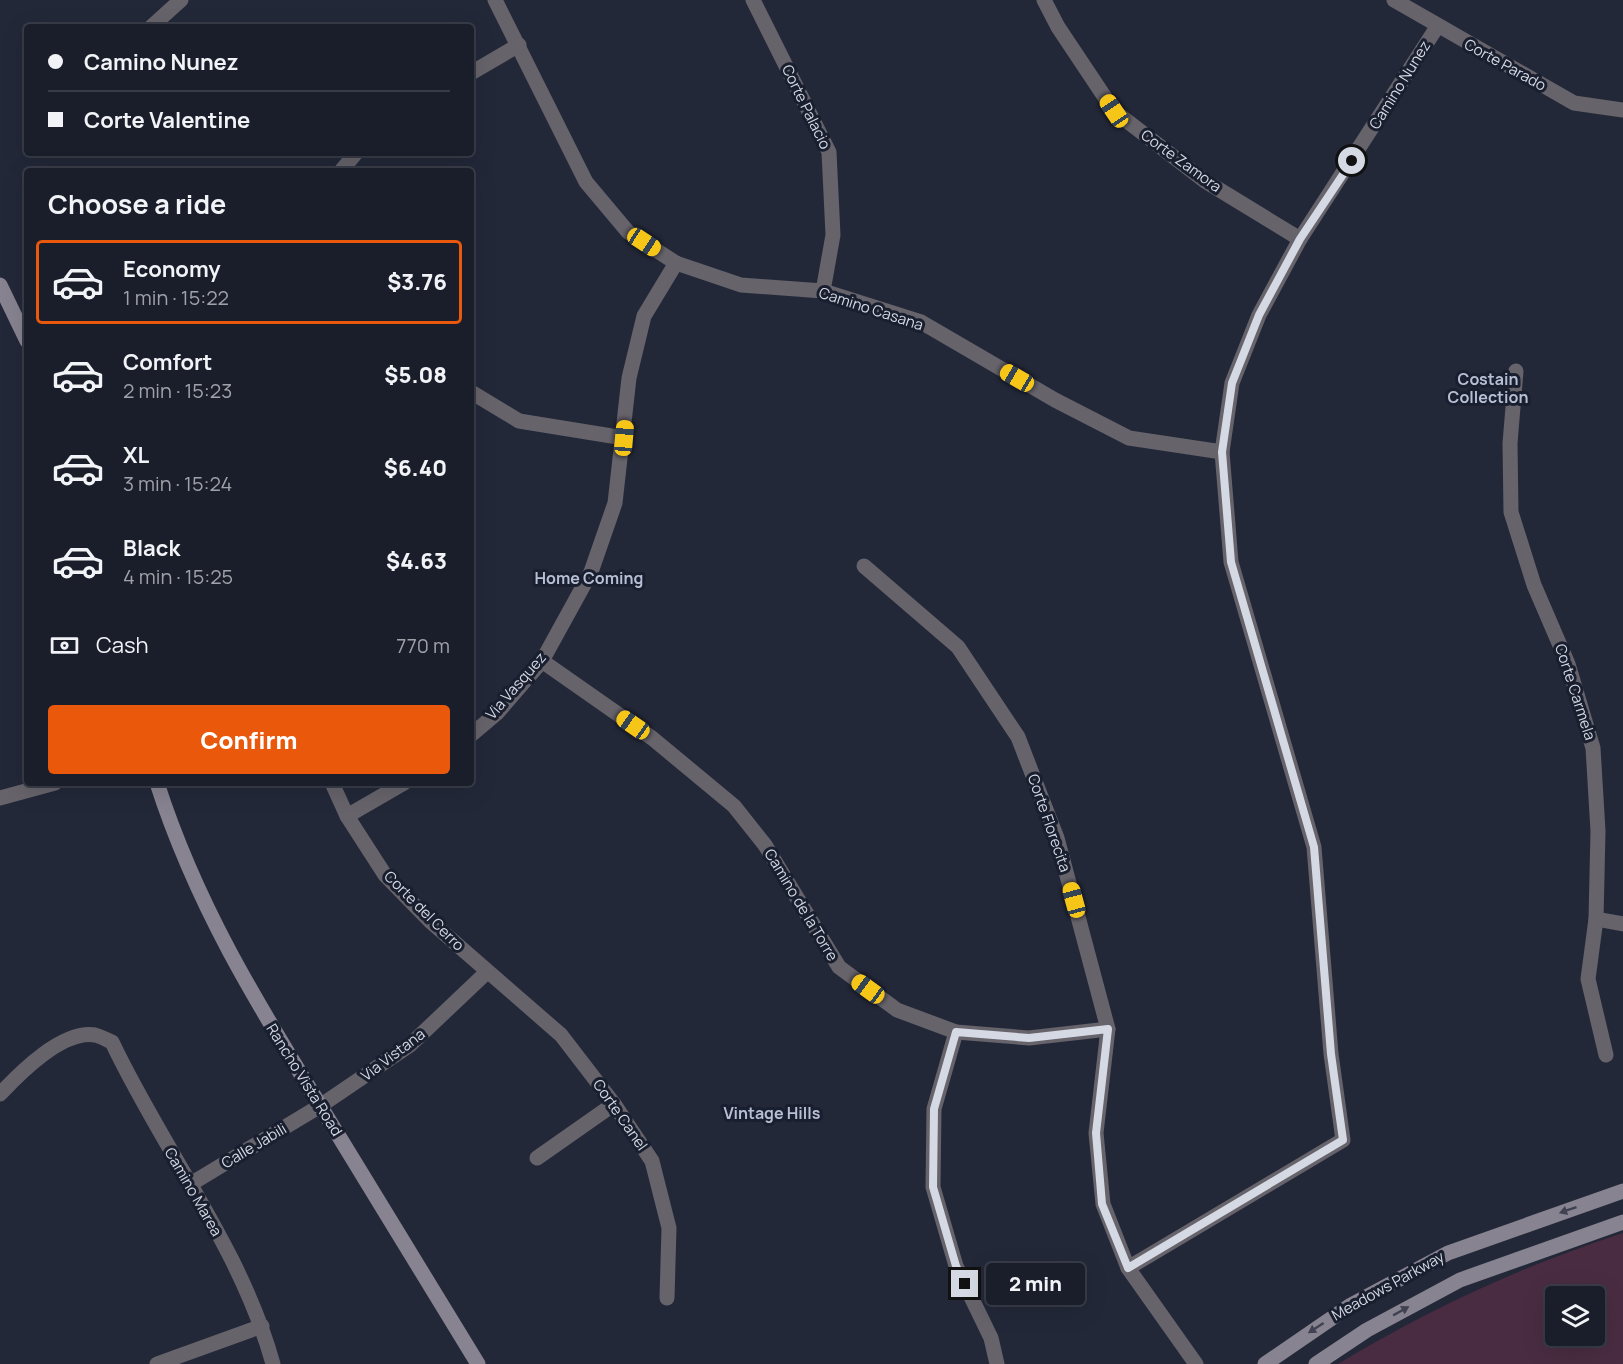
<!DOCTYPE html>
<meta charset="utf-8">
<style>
body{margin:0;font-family:Manrope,sans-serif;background:#232733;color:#f1f3f6;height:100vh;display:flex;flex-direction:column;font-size:22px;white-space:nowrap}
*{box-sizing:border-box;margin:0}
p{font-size:20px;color:#9fa2a9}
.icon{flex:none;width:33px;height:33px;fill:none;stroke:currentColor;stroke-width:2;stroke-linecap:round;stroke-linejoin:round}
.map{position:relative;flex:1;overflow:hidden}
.side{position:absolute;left:24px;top:168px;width:450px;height:618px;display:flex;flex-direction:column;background:#1a1e2b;border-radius:6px;box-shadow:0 6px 24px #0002,0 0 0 2px #383c47}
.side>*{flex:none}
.banner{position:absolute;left:24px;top:24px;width:450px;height:132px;border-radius:6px;box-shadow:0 6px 24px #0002,0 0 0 2px #383c47;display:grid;align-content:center;height:132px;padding:0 24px;background:#1a1e2b}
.buttons{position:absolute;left:1545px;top:1286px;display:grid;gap:12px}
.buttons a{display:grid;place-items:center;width:60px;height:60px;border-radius:6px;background:#1a1e2b;box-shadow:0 6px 24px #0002,0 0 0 2px #383c47;font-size:30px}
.end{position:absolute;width:27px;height:27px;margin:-14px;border:8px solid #d5d9e4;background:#111;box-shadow:0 0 0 3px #111}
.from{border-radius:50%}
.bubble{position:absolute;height:42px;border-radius:6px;background:#1a1e2b;box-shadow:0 6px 24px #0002,0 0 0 2px #383c47;font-size:20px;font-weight:800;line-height:42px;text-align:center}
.car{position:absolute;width:18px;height:36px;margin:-18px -9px;border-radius:8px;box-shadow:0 0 4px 2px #0007;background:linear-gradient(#f5c518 24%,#345 0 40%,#f5c518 0 76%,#345 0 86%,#f5c518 0)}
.banner b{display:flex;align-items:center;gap:21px;height:57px;font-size:22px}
.banner b+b{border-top:2px solid #383c47}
.banner i{width:15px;height:15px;background:#f1f3f6}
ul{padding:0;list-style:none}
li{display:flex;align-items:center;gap:18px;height:84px;margin:0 12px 9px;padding:0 12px;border:3px solid transparent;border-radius:6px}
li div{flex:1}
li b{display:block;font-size:22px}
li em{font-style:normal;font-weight:800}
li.active{border-color:#ea580c}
li>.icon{width:54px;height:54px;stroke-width:1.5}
h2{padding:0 24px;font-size:27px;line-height:72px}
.pay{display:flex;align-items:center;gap:15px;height:66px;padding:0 24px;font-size:22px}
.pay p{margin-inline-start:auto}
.cta{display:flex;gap:12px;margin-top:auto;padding:12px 24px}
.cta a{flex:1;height:69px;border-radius:6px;background:#ea580c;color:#fff;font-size:24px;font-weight:800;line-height:69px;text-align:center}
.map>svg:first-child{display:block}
.green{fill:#492c41;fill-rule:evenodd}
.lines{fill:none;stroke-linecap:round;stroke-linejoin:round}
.minor{stroke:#66636b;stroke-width:15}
.secondary{stroke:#888391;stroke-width:15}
.oneway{fill:#404251}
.route{stroke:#d5d9e4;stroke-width:8}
.labels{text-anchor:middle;stroke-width:6;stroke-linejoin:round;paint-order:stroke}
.street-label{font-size:15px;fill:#d5d9e4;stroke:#191f2f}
.neighbourhood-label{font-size:16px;font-weight:bold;fill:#b7bfd5;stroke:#191f2f}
</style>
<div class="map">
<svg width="1623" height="1364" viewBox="0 0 1623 1364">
<rect width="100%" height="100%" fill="#232839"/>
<path class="green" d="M1623,1233V1364H1338C1429,1309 1522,1266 1623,1233ZM1556,1296H1594V1335H1556Z"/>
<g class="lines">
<g class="minor">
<path d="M495,0L586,182L628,232L676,263L741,285L823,291L921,322L1055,400L1129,438L1222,452"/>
<path d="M753,0L829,152L833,235L823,291"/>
<path d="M1044,0L1058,27L1114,111L1205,181L1300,239"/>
<path d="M1394,0L1574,103L1623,110"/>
<path d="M151,27L181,0"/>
<path d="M471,73L519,45"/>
<path d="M341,171L356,153"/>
<path d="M1516,371L1510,443L1511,512L1534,585L1568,664L1593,748L1598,831L1596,919L1588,979L1606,1055"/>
<path d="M471,392L519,421L624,438"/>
<path d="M864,566L958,647L1018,737L1057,838L1108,1029L1096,1133L1103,1204L1128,1268L1196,1364"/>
<path d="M542,661L652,738L734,806L765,845L839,967L897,1010L956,1032L1029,1038L1108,1029"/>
<path d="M471,735L497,713L542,661L591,572L615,503L629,378L644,316L676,263"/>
<path d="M332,783L347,816L385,875L430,921L561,1035L614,1104L652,1161L669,1228L667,1298"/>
<path d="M0,798L55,783"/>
<path d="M347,816L404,783"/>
<path d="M1596,919L1623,924"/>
<path d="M956,1032L934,1109L933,1187L956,1266L991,1338L997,1364"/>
<path d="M0,1094C20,1073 62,1030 95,1035C100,1036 107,1040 112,1042C163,1150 241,1248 273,1364"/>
<path d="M537,1158L614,1104"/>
<path d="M189,1185L320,1106L410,1045L487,972"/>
<path d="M1128,1268L1343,1140L1331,1054L1314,847L1231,562L1222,452L1232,383L1259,315L1300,239L1437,27"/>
<path d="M157,1364L262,1326"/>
</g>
<g class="secondary">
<path d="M0,285L27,341"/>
<path d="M157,783C196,904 255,1000 321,1107C373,1193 426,1278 478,1364"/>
<path d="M1265,1364L1351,1305L1448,1253L1623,1191"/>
<path d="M1316,1364L1367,1330L1460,1280L1623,1222"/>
</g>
</g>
<defs><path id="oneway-solid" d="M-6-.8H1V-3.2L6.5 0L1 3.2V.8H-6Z" transform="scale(1.5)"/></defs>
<g class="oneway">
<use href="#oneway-solid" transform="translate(1568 1210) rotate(161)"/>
<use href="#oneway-solid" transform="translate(1401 1311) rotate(-29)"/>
<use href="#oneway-solid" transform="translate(1316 1328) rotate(147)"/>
</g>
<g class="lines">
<path class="route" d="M965,1284L956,1266L933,1187L934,1109L956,1032L1029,1038L1108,1029L1096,1133L1102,1204L1128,1268L1343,1140L1331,1054L1314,847L1231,562L1222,452L1232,383L1259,315L1300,239L1352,161"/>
</g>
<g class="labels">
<g class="street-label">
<text transform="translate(1505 65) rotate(29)" y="5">Corte Parado</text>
<text transform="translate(1400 85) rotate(-58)" y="5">Camino Nunez</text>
<text transform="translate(806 107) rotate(64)" y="5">Corte Palacio</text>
<text transform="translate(1181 161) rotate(36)" y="5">Corte Zamora</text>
<text transform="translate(871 309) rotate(18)" y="5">Camino Casana</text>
<text transform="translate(516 686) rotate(-49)" y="5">Via Vasquez</text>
<text transform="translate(1575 692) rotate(72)" y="5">Corte Carmela</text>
<text transform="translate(1049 823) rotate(71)" y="5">Corte Florecita</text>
<text transform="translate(801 905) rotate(59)" y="5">Camino de la Torre</text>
<text transform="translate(424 911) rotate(45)" y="5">Corte del Cerro</text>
<text transform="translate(393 1055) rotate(-37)" y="5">Via Vistana</text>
<text transform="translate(304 1080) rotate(58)" y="5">Rancho Vista Road</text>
<text transform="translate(620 1115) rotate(55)" y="5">Corte Canel</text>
<text transform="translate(254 1146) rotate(-31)" y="5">Calle Jabili</text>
<text transform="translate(193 1192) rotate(60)" y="5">Camino Marea</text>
<text transform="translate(1388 1286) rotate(-29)" y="5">Meadows Parkway</text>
</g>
<g class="neighbourhood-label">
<text x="1488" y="385">Costain<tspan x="1488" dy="18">Collection</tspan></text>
<text x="589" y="584">Home Coming</text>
<text x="772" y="1119">Vintage Hills</text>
</g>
</g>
</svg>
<div class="buttons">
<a><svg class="icon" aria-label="layers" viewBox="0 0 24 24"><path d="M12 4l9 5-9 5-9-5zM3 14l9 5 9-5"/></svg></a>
</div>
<i class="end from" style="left:1352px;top:161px"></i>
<i class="end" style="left:965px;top:1284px"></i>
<div class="bubble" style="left:986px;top:1263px;width:99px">2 min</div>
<i class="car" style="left:1114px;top:111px;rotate:326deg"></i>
<i class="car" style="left:644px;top:242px;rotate:123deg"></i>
<i class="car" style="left:1017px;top:378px;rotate:300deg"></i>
<i class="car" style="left:624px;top:438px;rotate:5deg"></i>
<i class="car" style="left:633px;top:725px;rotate:305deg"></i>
<i class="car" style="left:1074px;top:900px;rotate:345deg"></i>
<i class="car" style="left:868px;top:989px;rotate:306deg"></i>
<div class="banner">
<b><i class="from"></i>Camino Nunez</b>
<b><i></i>Corte Valentine</b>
</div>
<section class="side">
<h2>Choose a ride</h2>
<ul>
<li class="active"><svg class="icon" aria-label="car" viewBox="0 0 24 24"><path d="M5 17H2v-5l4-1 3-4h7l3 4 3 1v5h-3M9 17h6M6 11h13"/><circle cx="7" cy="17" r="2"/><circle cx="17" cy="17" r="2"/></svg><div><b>Economy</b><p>1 min · 15:22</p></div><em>$3.76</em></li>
<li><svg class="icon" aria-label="car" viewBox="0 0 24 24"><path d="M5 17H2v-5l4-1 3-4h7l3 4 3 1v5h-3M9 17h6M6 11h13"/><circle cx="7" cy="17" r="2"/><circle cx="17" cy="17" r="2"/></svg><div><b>Comfort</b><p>2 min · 15:23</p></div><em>$5.08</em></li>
<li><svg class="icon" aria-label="car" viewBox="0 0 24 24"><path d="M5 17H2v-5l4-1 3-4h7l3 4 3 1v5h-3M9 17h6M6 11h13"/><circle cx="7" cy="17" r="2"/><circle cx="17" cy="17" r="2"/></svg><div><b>XL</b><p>3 min · 15:24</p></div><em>$6.40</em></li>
<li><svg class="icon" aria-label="car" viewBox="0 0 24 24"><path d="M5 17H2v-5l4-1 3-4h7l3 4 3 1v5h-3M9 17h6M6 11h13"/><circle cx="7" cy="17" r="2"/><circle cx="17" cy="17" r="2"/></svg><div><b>Black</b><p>4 min · 15:25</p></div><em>$4.63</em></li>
</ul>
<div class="pay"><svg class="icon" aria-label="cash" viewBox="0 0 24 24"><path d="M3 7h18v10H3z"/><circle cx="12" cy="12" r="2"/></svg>Cash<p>770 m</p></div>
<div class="cta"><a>Confirm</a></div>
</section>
</div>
